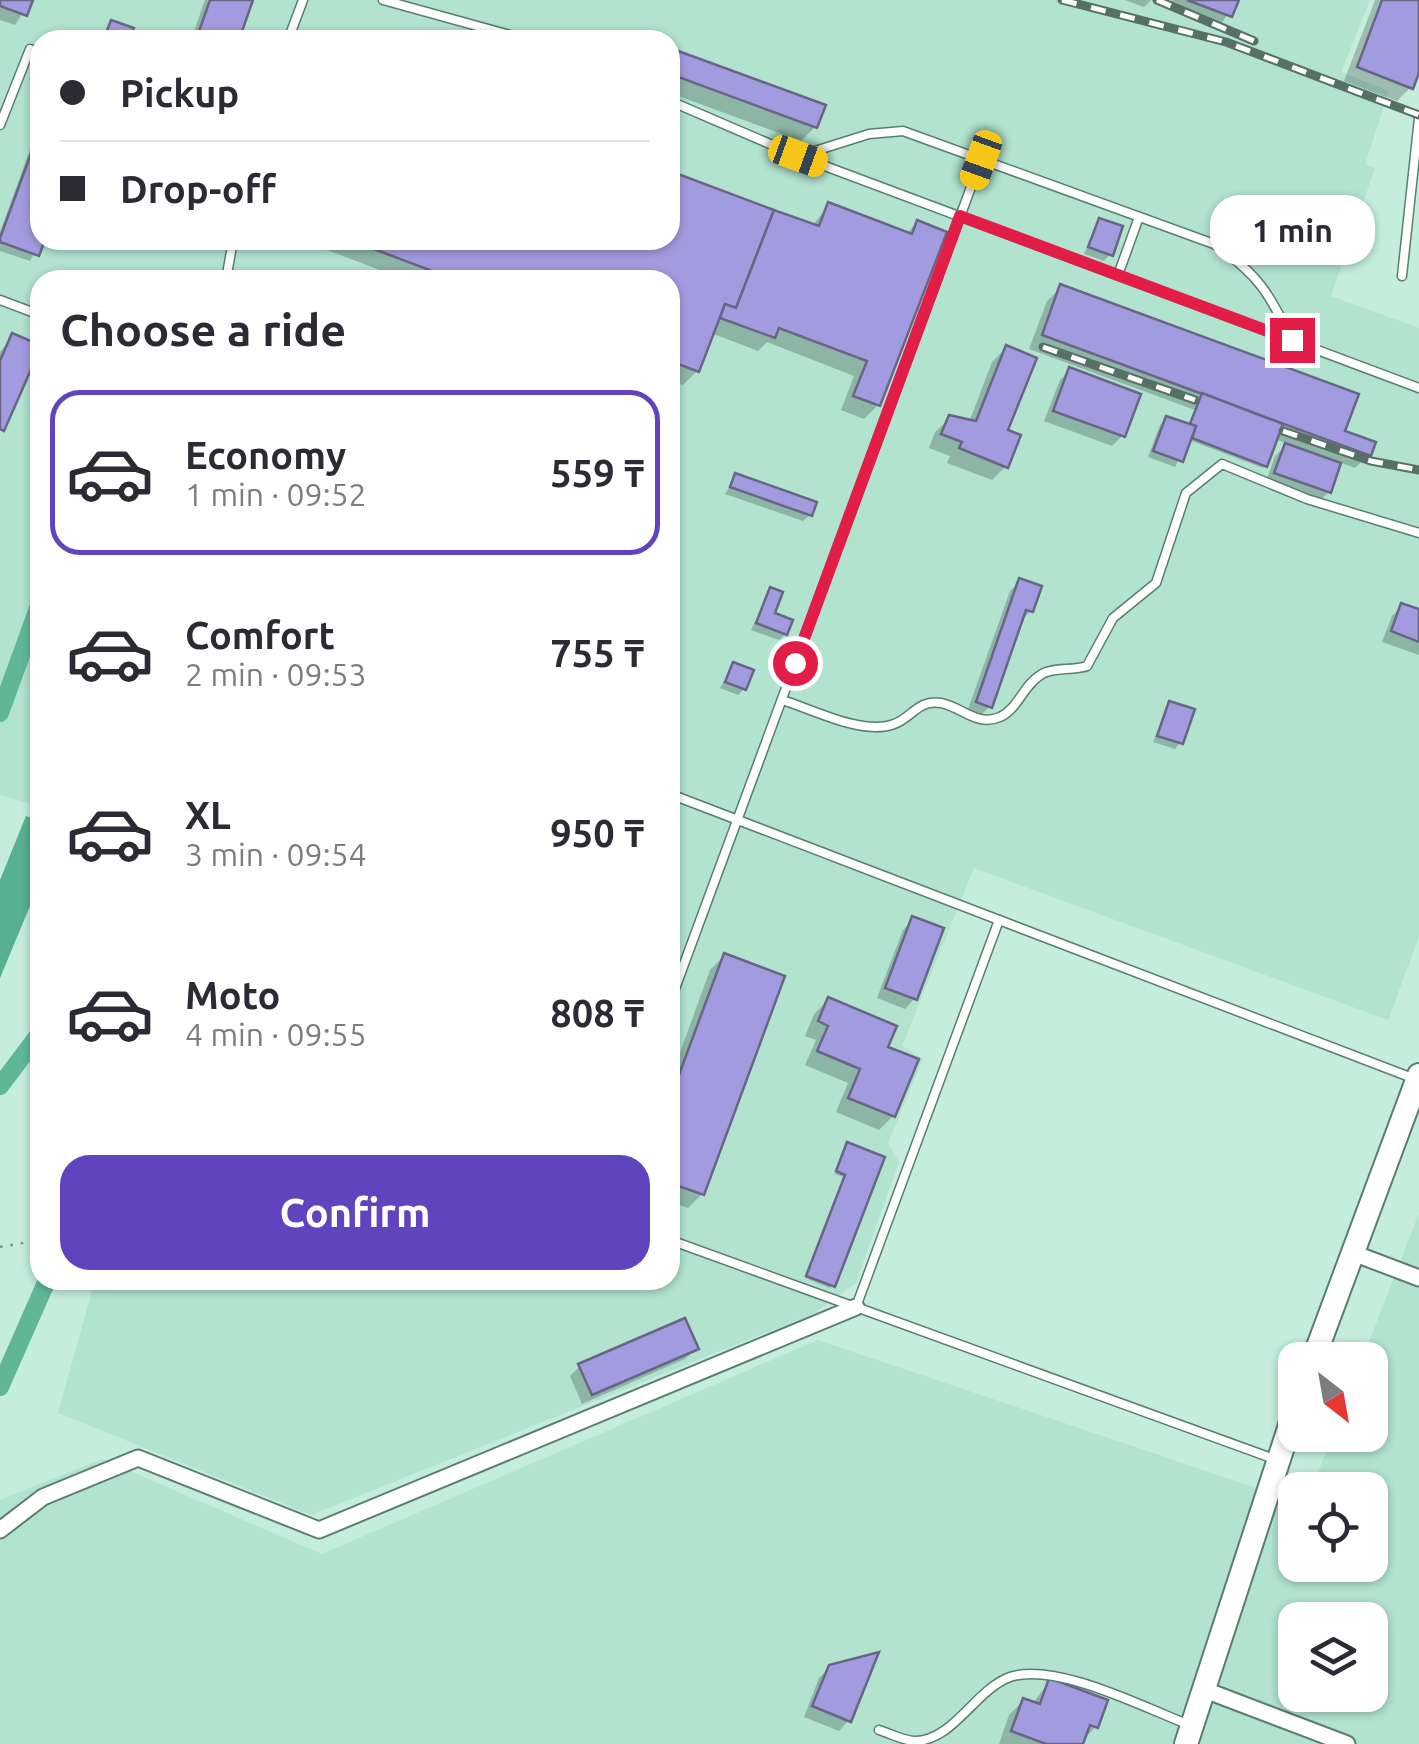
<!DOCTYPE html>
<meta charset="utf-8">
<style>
body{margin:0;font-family:Ubuntu,sans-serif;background:#f2f2f3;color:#2b2b33;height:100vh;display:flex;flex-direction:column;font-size:38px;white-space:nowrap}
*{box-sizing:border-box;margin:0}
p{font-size:32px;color:#7c7c81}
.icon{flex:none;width:55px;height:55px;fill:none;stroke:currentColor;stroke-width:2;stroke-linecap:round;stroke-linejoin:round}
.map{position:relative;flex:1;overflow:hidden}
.side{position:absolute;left:30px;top:270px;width:650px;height:1020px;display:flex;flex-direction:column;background:#fff;border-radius:30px;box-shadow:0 2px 8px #0004}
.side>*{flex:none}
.banner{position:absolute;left:30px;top:30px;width:650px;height:220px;border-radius:30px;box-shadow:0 2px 8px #0004;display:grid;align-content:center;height:220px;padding:0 30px;background:#fff}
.needle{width:65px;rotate:149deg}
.fabs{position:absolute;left:1278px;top:1342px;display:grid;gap:20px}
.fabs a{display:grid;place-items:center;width:110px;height:110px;border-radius:20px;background:#fff;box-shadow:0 2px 8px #0004;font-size:50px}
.end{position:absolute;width:45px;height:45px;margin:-22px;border:12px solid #e11d48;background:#fff;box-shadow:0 0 0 5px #fff}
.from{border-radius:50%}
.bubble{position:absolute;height:70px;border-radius:30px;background:#fff;box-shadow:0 2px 8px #0004;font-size:32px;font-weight:700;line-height:70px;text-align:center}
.car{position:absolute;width:30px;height:60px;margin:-30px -15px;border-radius:12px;box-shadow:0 0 8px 2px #0007;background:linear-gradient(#f5c518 24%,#345 0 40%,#f5c518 0 76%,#345 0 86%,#f5c518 0)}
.banner b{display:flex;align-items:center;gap:35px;height:95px;font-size:38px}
.banner b+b{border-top:2px solid #e1e1e2}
.banner i{width:25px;height:25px;background:#2b2b33}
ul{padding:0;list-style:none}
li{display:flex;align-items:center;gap:30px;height:165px;margin:0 20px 15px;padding:0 10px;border:5px solid transparent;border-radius:30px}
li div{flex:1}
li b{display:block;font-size:38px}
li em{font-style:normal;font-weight:700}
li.on{border-color:#6044bd}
li>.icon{width:90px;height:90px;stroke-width:1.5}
h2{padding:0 30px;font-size:45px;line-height:120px}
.button{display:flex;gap:20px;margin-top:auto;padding:20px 30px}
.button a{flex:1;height:115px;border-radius:30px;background:#6044bd;color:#fff;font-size:40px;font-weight:700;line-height:115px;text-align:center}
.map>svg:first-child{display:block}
.built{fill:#b1e3cf;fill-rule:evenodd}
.forest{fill:#57b091}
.shadow{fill:#0003}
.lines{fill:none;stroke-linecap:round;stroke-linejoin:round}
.canal{stroke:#5fb798;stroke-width:18}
.building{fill:#a39bdf;stroke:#696685;stroke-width:2.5}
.service-casing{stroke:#597e6f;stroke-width:11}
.minor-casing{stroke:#597e6f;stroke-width:19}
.secondary-casing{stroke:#597e6f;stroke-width:26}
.path{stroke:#759387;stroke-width:2.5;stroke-dasharray:2.5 8;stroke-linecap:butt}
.service{stroke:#fff;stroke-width:8}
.minor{stroke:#fff;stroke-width:15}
.secondary{stroke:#fff;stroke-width:22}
.rail-casing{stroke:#577066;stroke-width:9}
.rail{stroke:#fff;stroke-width:5;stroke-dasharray:15;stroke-linecap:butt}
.route{stroke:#e11d48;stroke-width:12}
</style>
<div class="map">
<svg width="1419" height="1744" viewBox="0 0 1419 1744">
<rect width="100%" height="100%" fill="#c4eddc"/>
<g class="built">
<path d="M0,0H1370L1341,72L1389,91L1365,164L1375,168L1331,296L1419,328V937L1388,1020L974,868L902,1046L923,1059L888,1143L899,1162L856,1283L813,1314L311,1515L58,1413L95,1280H670V280H40V807L0,795ZM40,40H670V240H40Z"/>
<path d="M1419,1213V1744H0V1500L102,1459L322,1554L818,1340L1295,1501V1565H1370V1490H1311L1333,1435H1370V1360H1362ZM1295,1620H1370V1695H1295Z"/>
</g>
<path class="forest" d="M26,816L40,821V882L0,978V880Z"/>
<g class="shadow">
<path d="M0,0H31L15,25L0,20Z"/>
<path d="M205,0H250L236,40H191Z"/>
<path d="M1125,0H1151L1144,7Z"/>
<path d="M1172,0H1236L1220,26L1169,7Z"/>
<path d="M1375,0H1419V66L1411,87L1397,101L1344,81Z"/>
<path d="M112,22L131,30L127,40H101Z"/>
<path d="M670,50L815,127L801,141L670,93Z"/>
<path d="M40,122L42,240L30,261L0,251V232Z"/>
<path d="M670,173L812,226L829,205L906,234L917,223L878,405L864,419L841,410L854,376L767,342L758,351L711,333L697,371L683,385L670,380V280H406L301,240H670Z"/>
<path d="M1099,220L1110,254L1104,261L1084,254Z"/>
<path d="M1061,287L1342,432L1369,454L1355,468L1339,462L1329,492L1318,502L1265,484L1275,456L1288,444L1275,439L1263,468L1189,440L1175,467L1148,457L1160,425L1167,418L1189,426L1195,410L1029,349L1047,301Z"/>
<path d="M13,336L2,429L0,431V352Z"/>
<path d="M1006,348V466L992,480L947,463L950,456L929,448L935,432L950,418L969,422L992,362Z"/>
<path d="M1070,370L1122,436L1112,446L1044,421L1060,380Z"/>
<path d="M736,476L810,515L803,521L725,494Z"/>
<path d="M1020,581L1031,611L1019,622L990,706L979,717L967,712L1010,591Z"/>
<path d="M771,590L772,614L785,634L779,640L751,630Z"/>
<path d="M1402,606L1419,612V655L1382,642L1392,616Z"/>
<path d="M733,665L744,689L738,695L720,688Z"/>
<path d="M1169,704L1181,742L1175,749L1153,742Z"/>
<path d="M913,919L915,998L905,1009L877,998L903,930Z"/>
<path d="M724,956L702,1194L688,1208L670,1202V1080L710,970Z"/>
<path d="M828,1000L885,1048L893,1116L879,1130L836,1112L848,1083L805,1065L816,1040L805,1036L814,1014Z"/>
<path d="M845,1148L882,1158L830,1288L805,1278L844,1177L835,1174Z"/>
<path d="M696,1349L685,1359L582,1404L570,1376L580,1366Z"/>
<path d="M830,1667L849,1720L839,1731L804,1717L819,1678Z"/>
<path d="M1050,1681L1096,1726L1080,1744H999L1009,1715L1023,1701L1032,1704Z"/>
</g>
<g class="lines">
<g class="canal">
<path d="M0,713L40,603"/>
<path d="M0,1086L40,1033"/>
<path d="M0,1387L45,1285"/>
</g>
</g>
<g class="building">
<path d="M0,0H33L27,16L0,6Z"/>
<path d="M210,0H253L239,40H196Z"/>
<path d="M1187,0H1239L1232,17Z"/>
<path d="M1382,0H1419V73L1413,89L1357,67Z"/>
<path d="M111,20L134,28L130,40L104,38Z"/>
<path d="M670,48L826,105L817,128L670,74Z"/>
<path d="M40,129V240H45L39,256L0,242V238Z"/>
<path d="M670,171L774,210L736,308L725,304L699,372L670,361V280H456L350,240H670Z"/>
<path d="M828,202L912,234L917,220L947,232L880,406L853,396L867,361L779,328L775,338L720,318L725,304L736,308L774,210L819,226Z"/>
<path d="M1099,218L1123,226L1113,256L1088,247Z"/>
<path d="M1060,284L1359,394L1345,431L1376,442L1371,456L1042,335Z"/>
<path d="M12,333L40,345V349L4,431L0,429V361Z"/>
<path d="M1006,345L1037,358L1008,430L1021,435L1008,468L959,448L962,442L941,434L949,415L976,421Z"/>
<path d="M1069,367L1141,394L1125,437L1053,411Z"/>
<path d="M1202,393L1283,424L1267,467L1192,438L1196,426L1190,424Z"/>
<path d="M1166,416L1196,426L1183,462L1153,451Z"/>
<path d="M1285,443L1341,463L1331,493L1274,473Z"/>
<path d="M735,473L817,502L812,516L730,487Z"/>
<path d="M1019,578L1042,586L1033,612L1026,610L992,708L976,702Z"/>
<path d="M770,587L783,592L775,613L793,620L787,635L756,623Z"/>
<path d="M1401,603L1419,609V642L1391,631Z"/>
<path d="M733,662L754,670L746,690L725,682Z"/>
<path d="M1169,701L1195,709L1183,744L1157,736Z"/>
<path d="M912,916L944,928L917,1000L885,988Z"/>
<path d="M724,953L785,976L704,1195L670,1183V1099Z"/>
<path d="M828,997L897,1026L888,1047L919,1059L895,1117L848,1098L860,1069L817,1051L828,1026L818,1021Z"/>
<path d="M847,1142L885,1157L835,1287L806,1276L845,1175L836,1171Z"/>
<path d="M685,1318L699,1349L592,1395L578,1364Z"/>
<path d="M879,1652L851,1722L812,1706L829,1665Z"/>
<path d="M1049,1678L1108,1700L1098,1728L1090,1725L1083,1744H1046L1011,1731L1023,1698L1040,1704Z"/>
</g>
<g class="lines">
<g class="service-casing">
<g id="service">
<path d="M383,0L528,40"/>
<path d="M288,40L303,0"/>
<path d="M670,101L798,156L1419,388"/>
<path d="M0,125L30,49L40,54"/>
<path d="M799,156L869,134L903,131L1214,244C1258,274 1269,293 1292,340"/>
<path d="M1118,275L1139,217"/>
<path d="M1402,276L1419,118"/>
<path d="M226,280L233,240"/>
<path d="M0,300L40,315"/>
<path d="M782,700C812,709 863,736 894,724C912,718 918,699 941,703C962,707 977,727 1000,717C1019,708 1023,685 1042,674C1054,667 1073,671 1087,666L1113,618L1156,583L1186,493L1222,464L1307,499L1419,533"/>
<path d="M670,794L999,920"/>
<path d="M670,1002L981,160"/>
<path d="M670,1240L852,1306"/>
<path d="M1277,1460L856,1307L999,920L1415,1079"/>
<path d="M879,1730C889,1733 904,1741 915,1741C953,1741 976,1689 1010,1677C1056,1662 1143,1707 1187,1724"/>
</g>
</g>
<g class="minor-casing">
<g id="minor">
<path d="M1353,1253L1419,1278"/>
<path d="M0,1530L43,1497L138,1458L319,1530L856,1307"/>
<path d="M1205,1690L1347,1744"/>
</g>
</g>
<g class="secondary-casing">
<g id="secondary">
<path d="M1313,1360L1419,1075"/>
<path d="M1186,1744L1295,1410"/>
</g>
</g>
<path class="path" d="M0,1247L40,1240"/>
<use href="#service" class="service"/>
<use href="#minor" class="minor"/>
<use href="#secondary" class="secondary"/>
<g class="rail-casing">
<g id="rail">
<path d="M1062,0L1226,42L1419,115"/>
<path d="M1157,0L1254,41"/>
<path d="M1043,347L1195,400"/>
<path d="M1283,431L1371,461L1419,470"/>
</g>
</g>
<use href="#rail" class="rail"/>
</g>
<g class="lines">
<path class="route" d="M795,663L960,216L1292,340"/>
</g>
</svg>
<div class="fabs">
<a><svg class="needle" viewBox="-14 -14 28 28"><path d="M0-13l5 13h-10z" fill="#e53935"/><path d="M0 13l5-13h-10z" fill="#7c7c81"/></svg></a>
<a><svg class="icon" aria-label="locate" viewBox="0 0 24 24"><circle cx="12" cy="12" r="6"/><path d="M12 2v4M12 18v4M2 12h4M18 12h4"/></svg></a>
<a><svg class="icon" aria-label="layers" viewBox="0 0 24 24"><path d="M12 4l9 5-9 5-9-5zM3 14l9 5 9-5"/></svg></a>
</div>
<i class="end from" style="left:795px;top:663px"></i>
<i class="end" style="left:1292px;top:340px"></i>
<div class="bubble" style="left:1210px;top:195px;width:165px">1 min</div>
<i class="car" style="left:798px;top:156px;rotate:110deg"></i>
<i class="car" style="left:981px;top:160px;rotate:200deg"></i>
<div class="banner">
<b><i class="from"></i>Pickup</b>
<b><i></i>Drop-off</b>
</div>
<section class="side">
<h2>Choose a ride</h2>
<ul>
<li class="on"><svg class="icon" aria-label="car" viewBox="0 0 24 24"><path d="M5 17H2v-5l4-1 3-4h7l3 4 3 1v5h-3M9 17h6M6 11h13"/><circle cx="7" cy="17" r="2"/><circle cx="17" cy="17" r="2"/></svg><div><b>Economy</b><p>1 min · 09:52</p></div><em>559 ₸</em></li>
<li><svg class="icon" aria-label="car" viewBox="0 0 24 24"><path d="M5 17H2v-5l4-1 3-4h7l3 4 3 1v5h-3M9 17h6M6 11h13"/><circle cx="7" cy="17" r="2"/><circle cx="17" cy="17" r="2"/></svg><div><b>Comfort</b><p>2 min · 09:53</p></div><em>755 ₸</em></li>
<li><svg class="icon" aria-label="car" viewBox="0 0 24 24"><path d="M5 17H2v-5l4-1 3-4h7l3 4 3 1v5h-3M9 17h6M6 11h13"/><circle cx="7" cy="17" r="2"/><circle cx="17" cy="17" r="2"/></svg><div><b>XL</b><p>3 min · 09:54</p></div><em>950 ₸</em></li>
<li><svg class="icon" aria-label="car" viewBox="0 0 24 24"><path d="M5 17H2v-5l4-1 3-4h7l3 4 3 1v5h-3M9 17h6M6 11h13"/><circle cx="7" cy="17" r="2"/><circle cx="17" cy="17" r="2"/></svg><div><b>Moto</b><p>4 min · 09:55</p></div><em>808 ₸</em></li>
</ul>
<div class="button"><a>Confirm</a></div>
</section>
</div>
